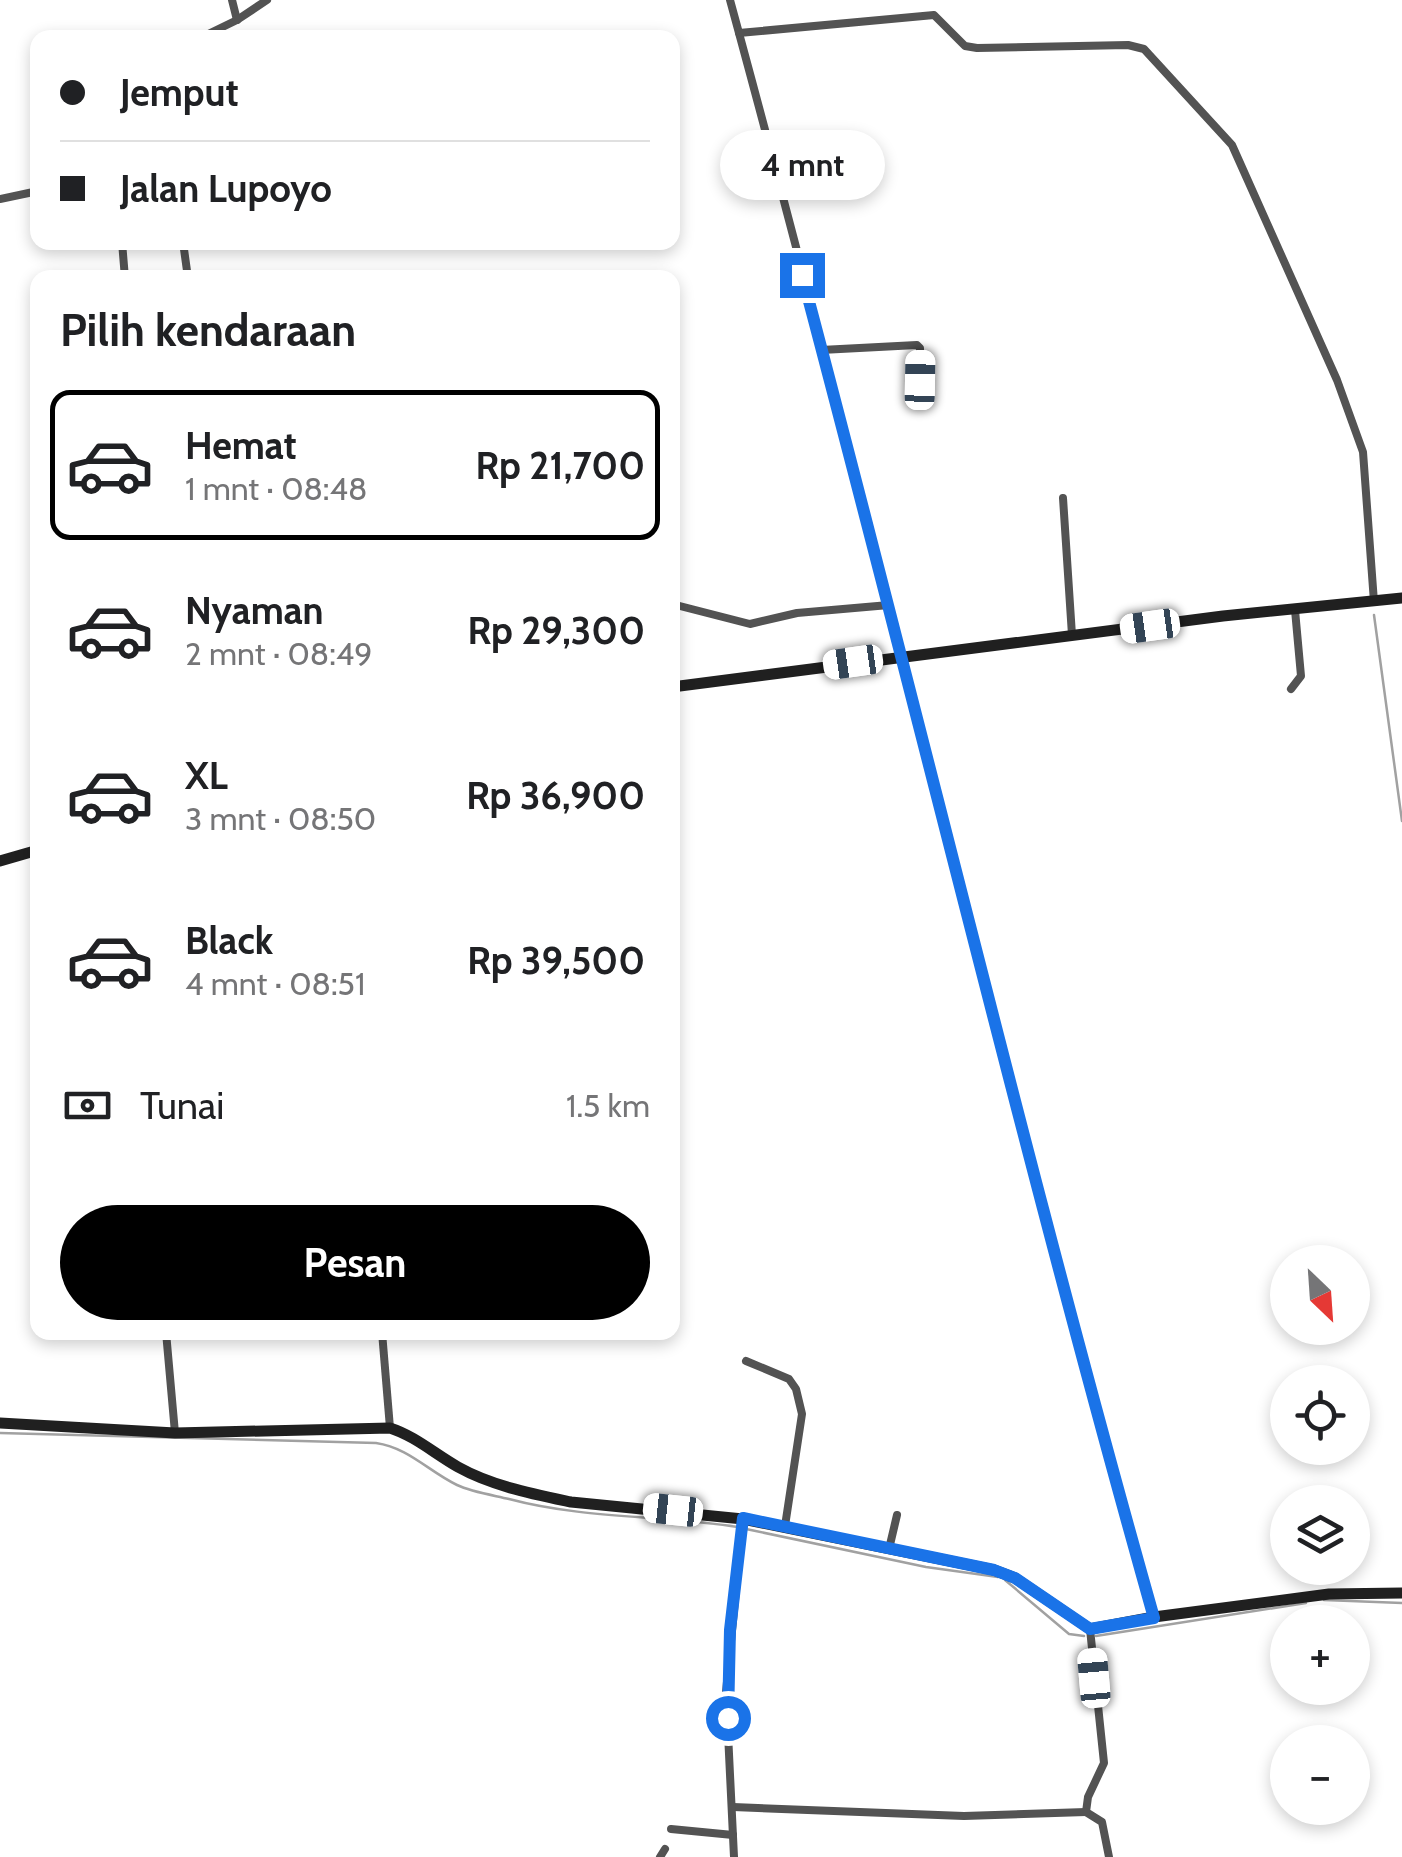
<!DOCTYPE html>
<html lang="id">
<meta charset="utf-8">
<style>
body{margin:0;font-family:Cabin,sans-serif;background:#f6f6f6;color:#202124;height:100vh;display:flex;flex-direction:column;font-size:38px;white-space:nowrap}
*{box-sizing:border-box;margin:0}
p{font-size:32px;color:#757577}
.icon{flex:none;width:55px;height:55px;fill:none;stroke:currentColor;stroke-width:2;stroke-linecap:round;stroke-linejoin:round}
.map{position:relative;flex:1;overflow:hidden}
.sheet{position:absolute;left:30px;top:270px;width:650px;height:1070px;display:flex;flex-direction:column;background:#fff;border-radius:20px;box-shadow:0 5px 15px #0003}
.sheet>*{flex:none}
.hud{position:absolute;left:30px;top:30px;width:650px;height:220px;border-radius:20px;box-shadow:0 5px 15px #0003;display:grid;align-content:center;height:220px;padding:0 30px;background:#fff}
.needle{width:65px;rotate:155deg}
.fabs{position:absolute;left:1270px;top:1245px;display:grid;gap:20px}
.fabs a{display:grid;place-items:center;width:100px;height:100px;border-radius:50%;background:#fff;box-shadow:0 5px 15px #0003;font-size:50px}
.end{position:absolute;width:45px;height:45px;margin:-22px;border:12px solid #1a73e8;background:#fff;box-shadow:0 0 0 5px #fff}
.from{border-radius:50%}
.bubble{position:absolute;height:70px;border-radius:35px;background:#fff;box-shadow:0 5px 15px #0003;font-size:32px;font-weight:700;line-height:70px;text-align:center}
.car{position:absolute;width:30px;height:60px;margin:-30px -15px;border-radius:12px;box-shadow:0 0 8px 2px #0007;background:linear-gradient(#fff 24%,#345 0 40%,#fff 0 76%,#345 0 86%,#fff 0)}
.hud b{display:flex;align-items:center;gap:35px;height:95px;font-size:38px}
.hud b+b{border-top:2px solid #e0e0e0}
.hud i{width:25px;height:25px;background:#202124}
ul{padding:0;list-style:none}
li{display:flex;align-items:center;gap:30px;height:150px;margin:0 20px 15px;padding:0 10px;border:5px solid transparent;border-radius:20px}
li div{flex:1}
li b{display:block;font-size:38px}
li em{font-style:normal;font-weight:700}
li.active{border-color:#000}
li>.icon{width:90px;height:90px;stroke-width:1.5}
h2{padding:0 30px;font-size:45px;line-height:120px}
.pay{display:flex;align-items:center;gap:25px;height:110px;padding:0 30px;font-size:38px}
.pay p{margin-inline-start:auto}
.cta{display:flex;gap:20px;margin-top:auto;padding:20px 30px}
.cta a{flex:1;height:115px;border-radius:60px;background:#000;color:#fff;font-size:40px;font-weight:700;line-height:115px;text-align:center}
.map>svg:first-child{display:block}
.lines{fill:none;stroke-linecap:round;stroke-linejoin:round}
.stream{stroke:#a1a1a1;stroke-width:2.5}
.street{stroke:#535353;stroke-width:8}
.secondary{stroke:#202020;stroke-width:11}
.route{stroke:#1a73e8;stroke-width:12}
</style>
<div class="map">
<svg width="1402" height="1857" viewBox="0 0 1402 1857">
<rect width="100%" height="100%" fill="#fff"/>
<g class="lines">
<g class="stream">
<path d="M1374,615L1402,821"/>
<path d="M0,1433L376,1443C409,1448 428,1471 457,1485C472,1492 492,1495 509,1499C584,1519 661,1515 738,1527"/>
<path d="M746,1529L926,1567L998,1577"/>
<path d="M1005,1580L1069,1634L1084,1636"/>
<path d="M1324,1600L1402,1603"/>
<path d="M1096,1636L1306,1603"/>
</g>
<g class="street">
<path d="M232,0L237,20"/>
<path d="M730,0C877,538 1002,1081 1154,1617"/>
<path d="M739,33L934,15L965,46L977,48L1128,45L1144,49L1232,145L1337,380L1363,452L1374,602"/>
<path d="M200,38L237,20L267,0"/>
<path d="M0,199L38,191"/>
<path d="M122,242L125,278"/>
<path d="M183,242L188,278"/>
<path d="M821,350L917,345L920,348V379"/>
<path d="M1063,498L1072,635"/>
<path d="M672,604L750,624L797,613L889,605"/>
<path d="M1291,689L1301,676L1295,610"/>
<path d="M166,1332L175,1433"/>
<path d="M382,1332L390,1428"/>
<path d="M746,1361L789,1379L796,1389L802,1414L785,1526"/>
<path d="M889,1549L897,1515"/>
<path d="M1090,1629L1104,1763L1088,1797L1086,1812L1102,1822L1109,1857"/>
<path d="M733,1807L964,1816L1086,1812"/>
<path d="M671,1829L733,1835"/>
<path d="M660,1857L665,1849"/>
<path d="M734,1857L726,1692L743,1519"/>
</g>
<g class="secondary">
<path d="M672,687L1223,616L1402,598"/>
<path d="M0,861L38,850"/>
<path d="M0,1423L175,1433L390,1428C415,1436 435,1454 458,1467C492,1486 533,1494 571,1502L743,1519L994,1570L1015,1578L1090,1629L1154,1617L1329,1594L1402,1593"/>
</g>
</g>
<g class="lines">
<path class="route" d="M728,1718L730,1630L743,1518L994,1570L1015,1578L1090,1629L1154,1618C1028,1172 921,722 802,275"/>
</g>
</svg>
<div class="fabs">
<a><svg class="needle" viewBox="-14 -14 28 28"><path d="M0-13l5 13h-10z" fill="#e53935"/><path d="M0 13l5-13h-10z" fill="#757577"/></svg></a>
<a><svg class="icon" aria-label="locate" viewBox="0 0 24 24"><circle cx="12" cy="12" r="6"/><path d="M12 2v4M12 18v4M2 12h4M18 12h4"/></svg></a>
<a><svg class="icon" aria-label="layers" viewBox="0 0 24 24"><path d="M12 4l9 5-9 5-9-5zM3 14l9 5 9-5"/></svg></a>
<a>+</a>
<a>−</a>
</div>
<i class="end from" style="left:728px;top:1718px"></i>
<i class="end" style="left:802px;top:275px"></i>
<div class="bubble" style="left:720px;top:130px;width:165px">4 mnt</div>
<i class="car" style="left:920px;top:380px;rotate:1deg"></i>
<i class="car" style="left:1150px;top:626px;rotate:262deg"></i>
<i class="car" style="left:853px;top:662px;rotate:262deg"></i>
<i class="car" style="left:673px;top:1510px;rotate:276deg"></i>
<i class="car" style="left:1094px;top:1678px;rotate:355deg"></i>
<div class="hud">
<b><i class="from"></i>Jemput</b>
<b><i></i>Jalan Lupoyo</b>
</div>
<section class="sheet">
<h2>Pilih kendaraan</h2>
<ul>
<li class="active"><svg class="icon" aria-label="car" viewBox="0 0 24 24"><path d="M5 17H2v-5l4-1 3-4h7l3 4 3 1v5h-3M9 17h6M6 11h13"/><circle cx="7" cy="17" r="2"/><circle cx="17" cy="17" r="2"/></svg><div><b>Hemat</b><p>1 mnt · 08:48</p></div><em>Rp 21,700</em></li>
<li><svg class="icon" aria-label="car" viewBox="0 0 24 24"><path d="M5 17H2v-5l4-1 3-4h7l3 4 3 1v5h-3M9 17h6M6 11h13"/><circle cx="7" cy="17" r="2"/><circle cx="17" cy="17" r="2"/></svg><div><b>Nyaman</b><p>2 mnt · 08:49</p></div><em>Rp 29,300</em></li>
<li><svg class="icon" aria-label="car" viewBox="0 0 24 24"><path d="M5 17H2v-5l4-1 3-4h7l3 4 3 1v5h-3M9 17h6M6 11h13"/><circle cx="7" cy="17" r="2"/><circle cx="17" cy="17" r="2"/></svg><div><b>XL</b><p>3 mnt · 08:50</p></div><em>Rp 36,900</em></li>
<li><svg class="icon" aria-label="car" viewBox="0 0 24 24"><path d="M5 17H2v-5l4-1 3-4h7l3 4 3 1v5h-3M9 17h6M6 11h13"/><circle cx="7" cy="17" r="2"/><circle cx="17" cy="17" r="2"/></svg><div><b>Black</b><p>4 mnt · 08:51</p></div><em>Rp 39,500</em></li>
</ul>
<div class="pay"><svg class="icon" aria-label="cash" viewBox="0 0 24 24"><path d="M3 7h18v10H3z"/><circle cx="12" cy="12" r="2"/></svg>Tunai<p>1.5 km</p></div>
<div class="cta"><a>Pesan</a></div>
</section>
</div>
